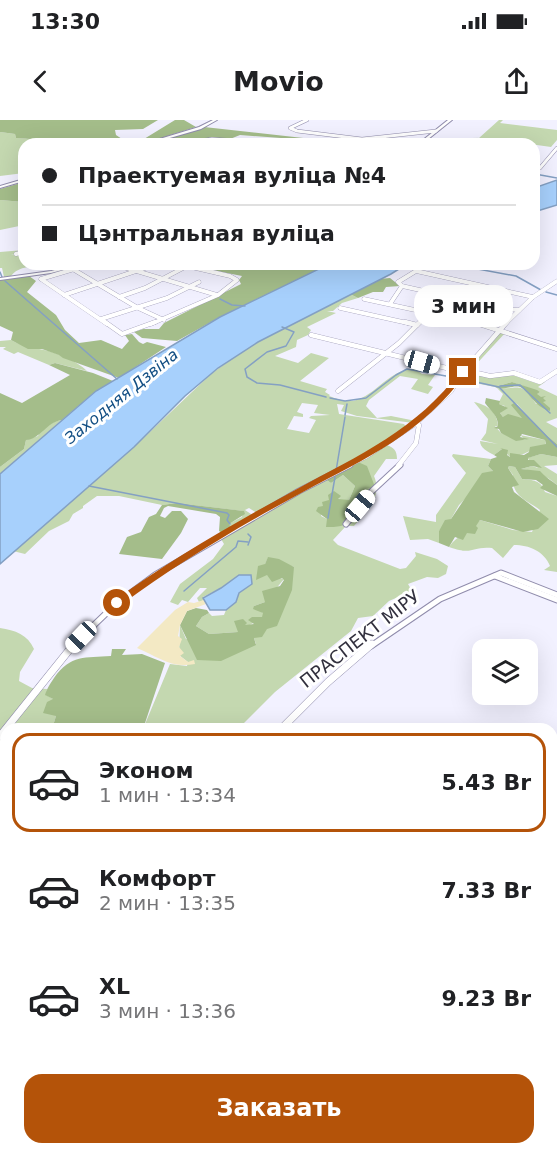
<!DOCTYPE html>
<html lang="ru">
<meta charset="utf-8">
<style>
body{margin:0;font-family:"DejaVu Sans",sans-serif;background:#f2f2f2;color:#202124;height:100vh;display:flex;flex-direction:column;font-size:22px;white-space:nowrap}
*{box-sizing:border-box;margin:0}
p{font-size:20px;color:#757577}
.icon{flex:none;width:33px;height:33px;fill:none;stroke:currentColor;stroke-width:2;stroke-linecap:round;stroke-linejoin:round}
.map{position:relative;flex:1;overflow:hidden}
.side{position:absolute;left:0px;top:603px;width:558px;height:432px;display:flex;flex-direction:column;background:#fff;border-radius:18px 18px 0 0;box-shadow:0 6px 24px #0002}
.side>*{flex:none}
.hud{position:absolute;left:18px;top:18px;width:522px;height:132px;border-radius:18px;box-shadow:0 6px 24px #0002;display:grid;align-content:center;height:132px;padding:0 24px;background:#fff}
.tools{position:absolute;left:472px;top:519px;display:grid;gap:12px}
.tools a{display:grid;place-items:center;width:66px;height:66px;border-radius:12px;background:#fff;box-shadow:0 6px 24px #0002;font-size:30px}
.end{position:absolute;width:27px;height:27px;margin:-14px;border:8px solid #b45309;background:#fff;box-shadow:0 0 0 3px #fff}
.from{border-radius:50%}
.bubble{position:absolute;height:42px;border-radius:18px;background:#fff;box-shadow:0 6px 24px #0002;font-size:20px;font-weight:700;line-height:42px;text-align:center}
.car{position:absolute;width:18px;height:36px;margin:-18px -9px;border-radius:8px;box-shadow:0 0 4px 2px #0007;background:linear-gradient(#fff 24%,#345 0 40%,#fff 0 76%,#345 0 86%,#fff 0)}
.hud b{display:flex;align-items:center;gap:21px;height:57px;font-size:22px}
.hud b+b{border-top:2px solid #e0e0e0}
.hud i{width:15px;height:15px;background:#202124}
ul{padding:10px 0 0;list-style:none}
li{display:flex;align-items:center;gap:18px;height:99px;margin:0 12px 9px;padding:0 12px;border:3px solid transparent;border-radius:18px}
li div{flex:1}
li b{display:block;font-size:22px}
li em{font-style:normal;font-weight:700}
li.current{border-color:#b45309}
li>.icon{width:54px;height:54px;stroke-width:1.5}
.button{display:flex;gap:12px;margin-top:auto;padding:12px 24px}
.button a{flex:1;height:69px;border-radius:18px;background:#b45309;color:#fff;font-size:24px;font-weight:700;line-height:69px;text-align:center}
.status{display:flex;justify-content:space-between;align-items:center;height:42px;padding:0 30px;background:#fff;direction:ltr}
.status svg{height:16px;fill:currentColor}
header{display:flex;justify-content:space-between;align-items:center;height:78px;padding:0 24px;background:#fff;font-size:27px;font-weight:700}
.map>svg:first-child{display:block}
.green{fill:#c4d8b0;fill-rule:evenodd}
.forest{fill:#a4bd8a}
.sand{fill:#f3e9c4}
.water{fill:#a7d0fc;stroke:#84a0c3;stroke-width:1.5}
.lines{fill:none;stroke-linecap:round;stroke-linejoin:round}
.stream{stroke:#84a0c3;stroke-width:1.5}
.minor-far5-casing{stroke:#908cac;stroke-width:4}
.minor-far4-casing{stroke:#908cac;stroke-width:4.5}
.minor-far3-casing{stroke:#908cac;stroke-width:5}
.minor-far2-casing{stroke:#908cac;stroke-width:7}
.minor-far1-casing{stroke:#908cac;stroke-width:8}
.minor-casing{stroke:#908cac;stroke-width:10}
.major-casing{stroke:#908cac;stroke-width:2}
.minor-far5{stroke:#fff;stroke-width:3}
.minor-far4{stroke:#fff;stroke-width:4}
.minor-far3{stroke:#fff;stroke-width:4.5}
.minor-far2{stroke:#fff;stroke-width:5}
.minor-far1{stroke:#fff;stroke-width:7}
.minor{stroke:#fff;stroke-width:8}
.major{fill:#fff;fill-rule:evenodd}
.route{fill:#b45309}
.labels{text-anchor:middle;stroke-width:6;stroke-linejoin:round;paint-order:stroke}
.far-water-label{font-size:16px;font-style:italic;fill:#124e83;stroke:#fff}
.street-label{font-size:18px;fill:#32303e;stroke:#fff}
</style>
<div class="status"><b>13:30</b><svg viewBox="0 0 49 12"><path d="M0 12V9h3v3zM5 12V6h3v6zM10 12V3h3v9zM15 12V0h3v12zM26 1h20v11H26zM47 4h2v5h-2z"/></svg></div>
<header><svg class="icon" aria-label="back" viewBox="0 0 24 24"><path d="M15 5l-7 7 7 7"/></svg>Movio<svg class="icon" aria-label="share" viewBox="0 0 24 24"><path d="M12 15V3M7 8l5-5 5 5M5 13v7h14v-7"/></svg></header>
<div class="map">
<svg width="557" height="1035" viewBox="0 0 557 1035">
<rect width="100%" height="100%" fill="#f2f1ff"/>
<g class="green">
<path d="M499,0H503L500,3L557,10V20L551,27L516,22L479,24L480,22L473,20L478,18L471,17L479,18Z"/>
<path d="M0,12L15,14L16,18L40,19L61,24H24V53L0,56Z"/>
<path d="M0,80L24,82V105L0,110Z"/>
<path d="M24,130L11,135L24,132V135L19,136L24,139V144H70C51,148 22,141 11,156L4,157L2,148H0V132Z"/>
<path d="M350,174L358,178L342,183L333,191H327L336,193L307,207L311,210L308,215L297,220L296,227L275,236L298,243L311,233L329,238L300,261L327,269L325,272L330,275L329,276C335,278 342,281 348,281C373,282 387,248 415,249L422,254L435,255L428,265L433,267L428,274L411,269L418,259L400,256L369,280L366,286L377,298L391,296L416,301L414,303L357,296L341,291L344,285L337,284L339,294L404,304L407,308L368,334L257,393L249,388L245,390L254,396L232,410L228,404L242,397L243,391L177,383L162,385L119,376H97L83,386V388L73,394L69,401L49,411L25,434L13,431L134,327L212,253L254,224ZM302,283L318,285L314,293L330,295L311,296L309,298L316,300L309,313L287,309L294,296L303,297V294L297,292Z"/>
<path d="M506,212L470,251L484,255L514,253L545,262L538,267L557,276V298L546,302L557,308V324L546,316L517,284L514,283L517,291L523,298L503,297L500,293L505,286L498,284L503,274L497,268C520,270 520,260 536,284L542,282L536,274L540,272L512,262L495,267L460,260L499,213Z"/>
<path d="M11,220C23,227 31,227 44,230C58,233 77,241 87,251L55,243L49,245L18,232L14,234L3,229L6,227H0V221Z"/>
<path d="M474,282C487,285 497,291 498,306H495L501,313L523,320H526L520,315L545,320L546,325C530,329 527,335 510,337L502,329L494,335C488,332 480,328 480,321L498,324L481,320L486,313L488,299Z"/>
<path d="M62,300L0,354V347L24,329L26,320L38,316C41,307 53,301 62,300Z"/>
<path d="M386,325C394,327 397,331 397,339H386L374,356C383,377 366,391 354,406H346L333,420L338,425L400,449L406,448L416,436L415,432L437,439L448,446L446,454L438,458L427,457L408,464L412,471L389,481L373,496L358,498L351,511L275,572L238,609H143L170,544L187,546L188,542L179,535L180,505L186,519L256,524L254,518L294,447L268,438L265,444L267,455L284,459L265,482L254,486L263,493V497L248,506L243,505V499L238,512L209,514L196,506L202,497L209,493L212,496L224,495L226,490L236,482L239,473L252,464L239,455L221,468L203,477L204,480L199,482L197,478L207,468H200L188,482L182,480L178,485L170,482L180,464L213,439L224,424L221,419L325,359L331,363L343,355L355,366L349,380L342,381L338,379L341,378C328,380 324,383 321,396L327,399L330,407L354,394L365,372L358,342Z"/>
<path d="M453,334L491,339L488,346L493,351L459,385L451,399L439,411V423L428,419L410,420L403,396L436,402V395L466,353L452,336Z"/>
<path d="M541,334L557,337V345L544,346L557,354V365C546,355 535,351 521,349L532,346L538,348L527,338Z"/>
<path d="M509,346L515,347L522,359C533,360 541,360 545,372L557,376V452L544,450L550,446C544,431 529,425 514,425L503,438L492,428C471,426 474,436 449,427C457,414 471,413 480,400L513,410L532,412L540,390C525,379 511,376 513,355L508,348Z"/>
<path d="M0,508C15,510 28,515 34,529L20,552L19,561L32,568L47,569L46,575L53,579L56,596L52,609H6V1029H98L96,1035H0Z"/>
<path d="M552,972H557V1035H352V1029H552Z"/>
</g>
<g class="forest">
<path d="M0,0H158L143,9L115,10L116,15L125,21C89,31 52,19 16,18L15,14L0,12Z"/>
<path d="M175,0H184L196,7L145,23L131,24L144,19Z"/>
<path d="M204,7L348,23L240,15L230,19L149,24Z"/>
<path d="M24,62V82L0,80V69Z"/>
<path d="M182,144H329L220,197L177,221L142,218L134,212L143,209H159L164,203L241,164L239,160L242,156Z"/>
<path d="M29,156L36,161L27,172L56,195L65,210L79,223L101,220L122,229L129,221L125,215L132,214L139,222L143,224L147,222L166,227L119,258L63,238L59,235L42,229H28L11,220L13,212L0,206V160Z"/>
<path d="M390,158L400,166L386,167L383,172H373L358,178L350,174L379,159Z"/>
<path d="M55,243L93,253L113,261L96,271L62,300C46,302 41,319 26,320L24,329L0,347V273L22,283L70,255L49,245Z"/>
<path d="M512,262L537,270L540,272L537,274L541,277L546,276L543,278L546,281L543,282L550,288V291C534,287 528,270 520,267C512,265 504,271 495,267Z"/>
<path d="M486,278L500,281L499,284L508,288L500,293L503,297L508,294L522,298L511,285L514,283L517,285L547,316L557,324V337L541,334L528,338V340H534L542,348L532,346L521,349L540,351C544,356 552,361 557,365V376L540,368L543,365L536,360L522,359L515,347L509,346L508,348L519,365L512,367L514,372L549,399L538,409L523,412L480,400L476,406L478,408L475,414L467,413L463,420L455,417L449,427L439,423V411L445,400L451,399L482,353L493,351L488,346L491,339L497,337L494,335L502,329L500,328L508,330L507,335L510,337V333L524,335L529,332L530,327L546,324L545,320L522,314L520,317L529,319L516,321L501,313L499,309L494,308L498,306C498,295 491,292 485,283Z"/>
<path d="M358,342L367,346L375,367L365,369C363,377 349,404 341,406C337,407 330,407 326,407L327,399L316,391L318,387L323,386L322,382L329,380L328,375L334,371L341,376L338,379L349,380L355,366L343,355L331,363L325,359Z"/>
<path d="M177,383L244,391L245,394L229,404L232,410L224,414L219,411L220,397L216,394L168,386L164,388L160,396L165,398L172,391H181L188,399L181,413L162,439L119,434L127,417L141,412L149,397L156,394L162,385Z"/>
<path d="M268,437L279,439L294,447L292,470L277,506L267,509L262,517L254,518L256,525L221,541L197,540L180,505L187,491L196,488L207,490L209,493L202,497L196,506L209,514L238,512L234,501L243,499L247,503L245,505L254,504L248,500L252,497H262L263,493L253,489L254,486L265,482L262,471L280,466L284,460L282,458L272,462L267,455L256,460L258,446L265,444Z"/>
<path d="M112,529H126L122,535L142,534L165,543L143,609H52L56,596L43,593L47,582L53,579L45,575C47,568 50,564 54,558C71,534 85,538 111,536Z"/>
</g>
<path class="sand" d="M204,480L206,484L187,491L180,505L178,516L182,519L179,527L184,533L180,536L188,542L194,540L195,544C171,549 157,536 137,528L175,490L188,482L194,483Z"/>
<g class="water">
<path d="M557,60V85L534,92V68Z"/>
<path d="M329,144H407L391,154L258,222L218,248L185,276L134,327L0,444V354L96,271L220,197Z"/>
<path d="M239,455H251L252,464L239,473L236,482L226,490H210L203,478L221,468Z"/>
</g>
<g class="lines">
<g class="stream">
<path d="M535,54L557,58"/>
<path d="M466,144L467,147L516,156L541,170"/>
<path d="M0,152L2,157"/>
<path d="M5,161L117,259"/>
<path d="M546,172L557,175"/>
<path d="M220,179L232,185L245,186"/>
<path d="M282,207L294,212L286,226L267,232L245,249L247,257L257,263L280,265L326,277"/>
<path d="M462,259L499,267L557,327"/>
<path d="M500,266L520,265L550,293"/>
<path d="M330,278L345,281L366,278L396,255L407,249L457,258"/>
<path d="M345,295L347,284"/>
<path d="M336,351L345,297"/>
<path d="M89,366L227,393L229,395L227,400L230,404"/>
<path d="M328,398L335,357"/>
<path d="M248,414L251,417L248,425"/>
<path d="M184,471L236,427L238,421L248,422"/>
</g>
<g class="minor-far5-casing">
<g id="minor-far5">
<path d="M307,0L290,8L297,11L362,19L436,11"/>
<path d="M178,24L212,19L284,24"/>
<path d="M534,47L540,48L557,28"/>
</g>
</g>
<g class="minor-far4-casing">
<g id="minor-far4">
<path d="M16,134L24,132"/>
<path d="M113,144L217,175"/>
<path d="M71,148L138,188L164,200"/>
<path d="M41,159L107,204"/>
<path d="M41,159L91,144"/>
<path d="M402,166L505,189L519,190"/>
<path d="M64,175L145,148"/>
<path d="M119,177L145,168L187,146"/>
<path d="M364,179L480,204"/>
<path d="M390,184L402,166L398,162L416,151L533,177"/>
<path d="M340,188L412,204"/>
<path d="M101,199L167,178L199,162"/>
<path d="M151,204L218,175L237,160L230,156L178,144"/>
<path d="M418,204L429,193"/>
<path d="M505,204L533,177L557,161"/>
</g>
</g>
<g class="minor-far3-casing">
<g id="minor-far3">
<path d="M105,202L122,214L155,202"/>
<path d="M405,202L417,205"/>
<path d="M473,202L557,229"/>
<path d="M311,215L463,252"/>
<path d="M464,250L490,256L514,253L540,262L557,251"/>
<path d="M338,271L399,223L420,202"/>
<path d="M347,346L367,336L415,304L451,271L463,252L507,202"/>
<path d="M398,346L416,323L419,305L415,304"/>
</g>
</g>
<g class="minor-far2-casing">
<g id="minor-far2">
<path d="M346,404L372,371L400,345"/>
<path d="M495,456L557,480"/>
<path d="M72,526L117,483L155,455L299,371L350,345"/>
<path d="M371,526L440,479L501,453L557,475"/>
</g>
</g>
<g class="minor-far1-casing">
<g id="minor-far1">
<path d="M281,609L328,562L372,524"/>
<path d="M0,616L74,524"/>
<path d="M0,677L5,686L6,726"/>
<path d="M0,750L6,731"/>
</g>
</g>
<g class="minor-casing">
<g id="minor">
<path d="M552,797L557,798"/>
<path d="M114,1035L115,1029"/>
<path d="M134,1035L135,1029"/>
</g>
</g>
<g class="major-casing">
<g id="major">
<path d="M213,0H217L201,9L149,24H143L199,7Z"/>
<path d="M448,0H452L422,24H418Z"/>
<path d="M24,59V61L0,68V66Z"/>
<path d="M77,144H85L51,153L0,160V158L51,151Z"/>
</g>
</g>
<use href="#minor-far5" class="minor-far5"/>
<use href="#minor-far4" class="minor-far4"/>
<use href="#minor-far3" class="minor-far3"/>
<use href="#minor-far2" class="minor-far2"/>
<use href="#minor-far1" class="minor-far1"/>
<use href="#minor" class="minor"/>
<use href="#major" class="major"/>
</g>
<path class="route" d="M461,250L467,252C422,314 368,337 303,372C240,406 178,443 121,485H114V481C171,439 234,403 297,369C359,335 417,310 461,250Z"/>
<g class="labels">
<g class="far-water-label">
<text transform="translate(121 276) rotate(-39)" y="6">Заходняя Дзвіна</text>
</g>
<g class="street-label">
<text transform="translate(360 519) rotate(-38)" y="6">ПРАСПЕКТ МІРУ</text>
</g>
</g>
</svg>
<div class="tools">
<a><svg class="icon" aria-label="layers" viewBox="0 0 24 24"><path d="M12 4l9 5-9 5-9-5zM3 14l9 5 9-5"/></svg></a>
</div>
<i class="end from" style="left:117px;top:483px"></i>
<i class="end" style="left:463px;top:252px"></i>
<div class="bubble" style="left:414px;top:165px;width:99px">3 мин</div>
<i class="car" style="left:422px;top:242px;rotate:106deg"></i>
<i class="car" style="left:360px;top:386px;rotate:40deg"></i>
<i class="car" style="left:81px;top:517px;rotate:224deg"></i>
<div class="hud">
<b><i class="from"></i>Праектуемая вуліца №4</b>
<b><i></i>Цэнтральная вуліца</b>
</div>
<section class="side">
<ul>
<li class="current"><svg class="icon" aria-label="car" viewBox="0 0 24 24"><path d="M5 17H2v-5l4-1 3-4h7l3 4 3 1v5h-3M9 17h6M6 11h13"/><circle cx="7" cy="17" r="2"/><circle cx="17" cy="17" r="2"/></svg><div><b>Эконом</b><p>1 мин · 13:34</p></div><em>5.43 Br</em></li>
<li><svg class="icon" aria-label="car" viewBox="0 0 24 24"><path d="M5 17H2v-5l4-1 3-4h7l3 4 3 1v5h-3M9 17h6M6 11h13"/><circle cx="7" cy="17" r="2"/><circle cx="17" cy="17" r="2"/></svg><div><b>Комфорт</b><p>2 мин · 13:35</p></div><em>7.33 Br</em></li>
<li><svg class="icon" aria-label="car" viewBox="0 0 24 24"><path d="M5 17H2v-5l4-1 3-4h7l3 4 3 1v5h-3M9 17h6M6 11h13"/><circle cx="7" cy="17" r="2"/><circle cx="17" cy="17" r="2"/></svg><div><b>XL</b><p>3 мин · 13:36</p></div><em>9.23 Br</em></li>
</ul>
<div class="button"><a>Заказать</a></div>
</section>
</div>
